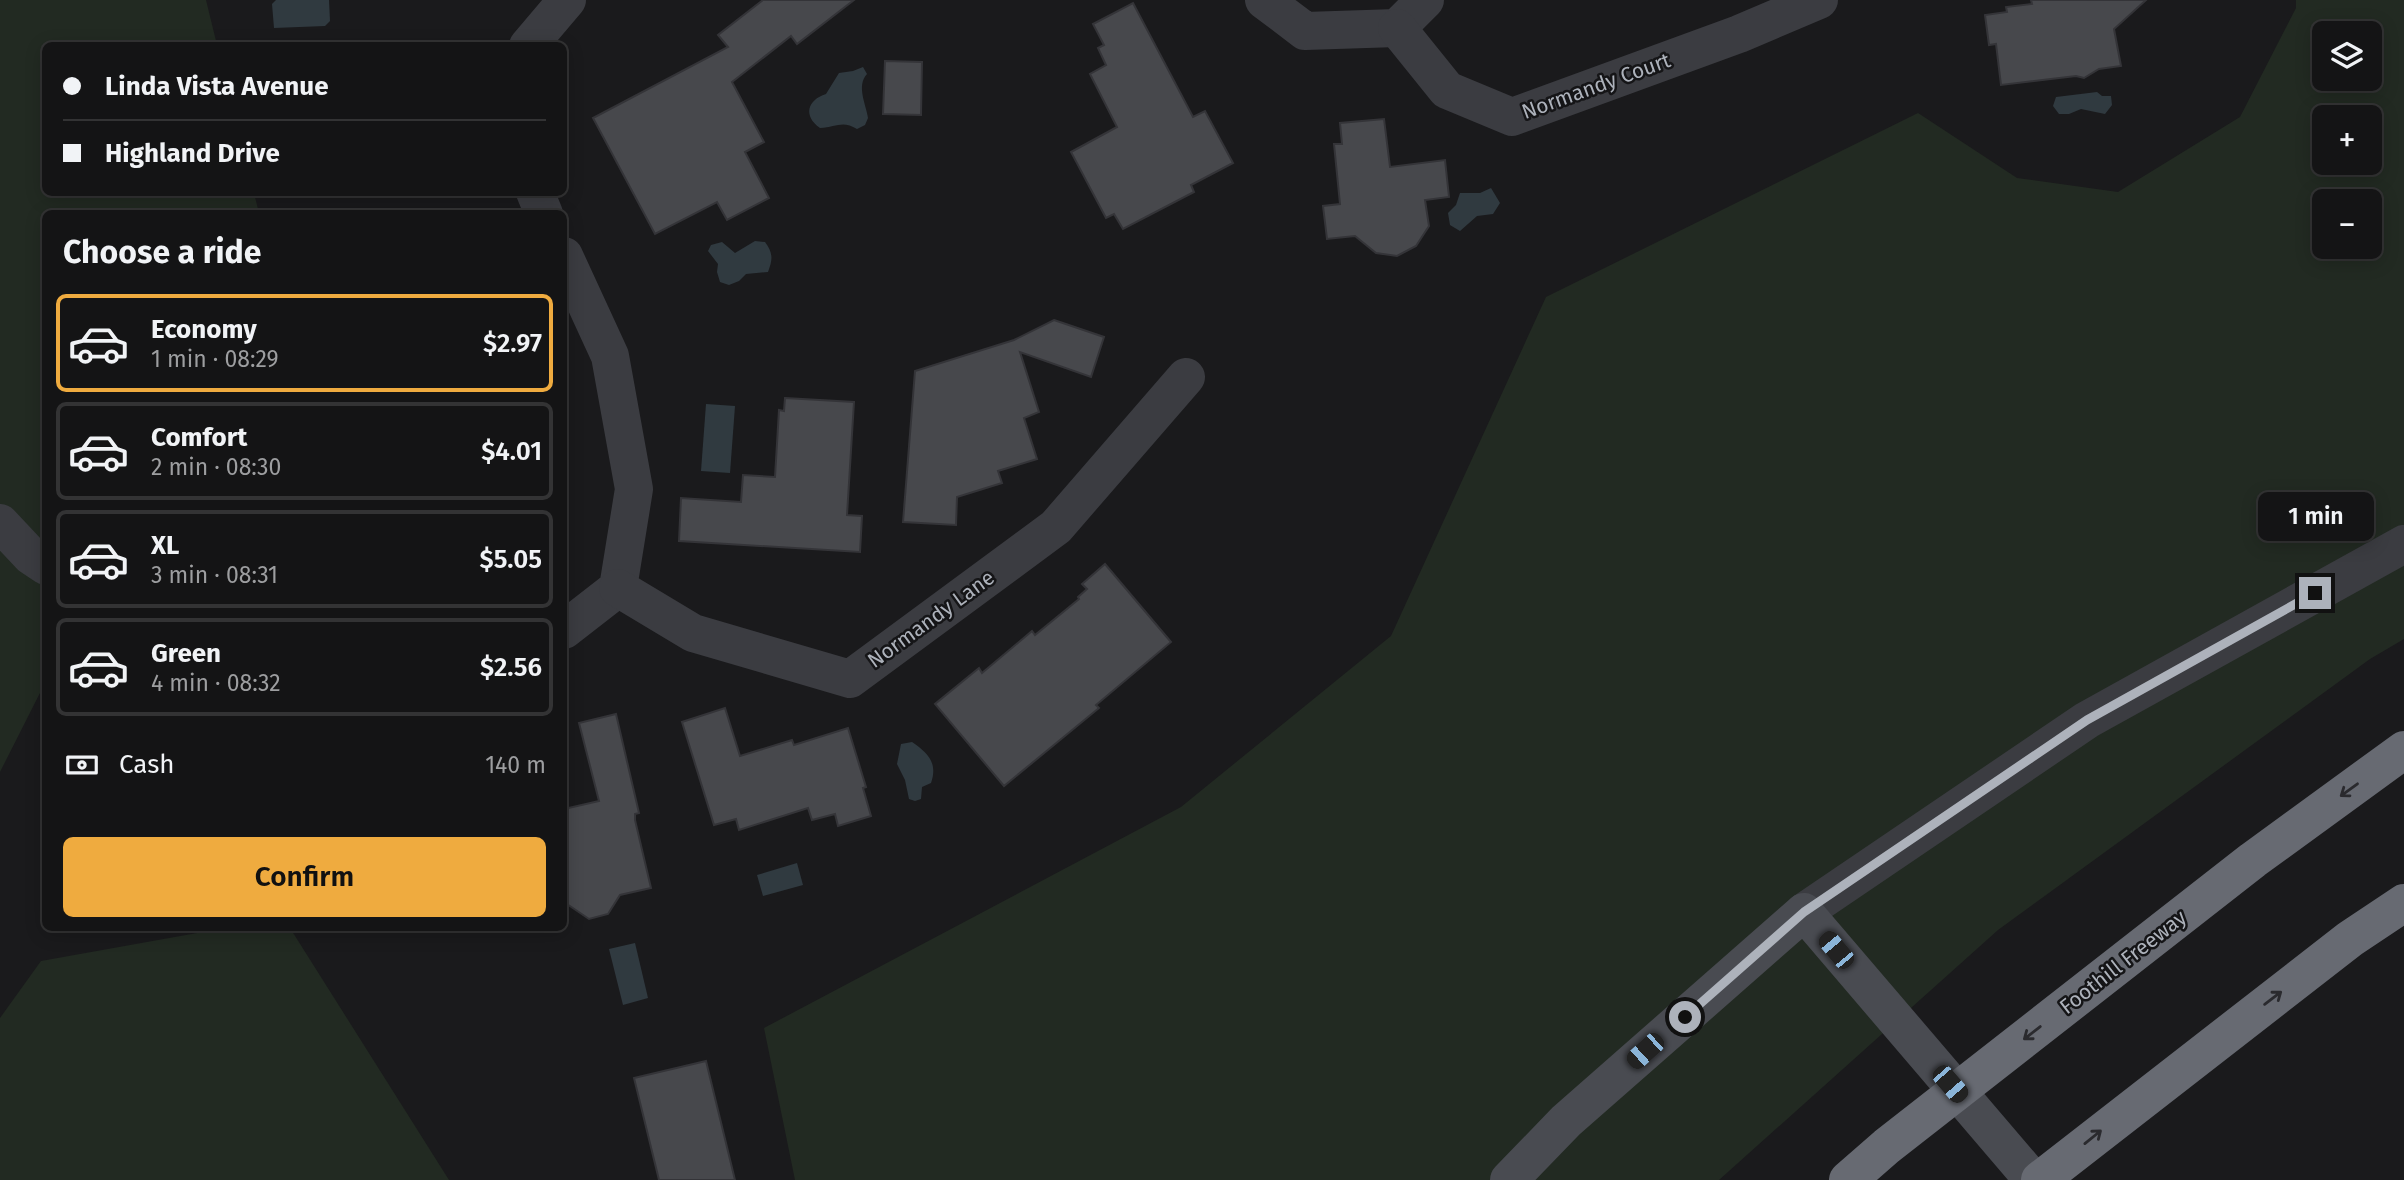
<!DOCTYPE html>
<meta charset="utf-8">
<style>
body{margin:0;font-family:"Fira Sans",sans-serif;background:#1d1d1e;color:#f1f3f6;height:100vh;display:flex;flex-direction:column;font-size:26px;white-space:nowrap}
*{box-sizing:border-box;margin:0}
p{font-size:23px;color:#9d9ea0}
.icon{flex:none;width:38px;height:38px;fill:none;stroke:currentColor;stroke-width:2;stroke-linecap:round;stroke-linejoin:round}
.map{position:relative;flex:1;overflow:hidden}
.sheet{position:absolute;left:42px;top:210px;width:525px;height:721px;display:flex;flex-direction:column;background:#141415;border-radius:10px;box-shadow:0 4px 18px #0003,0 0 0 2px #333334}
.sheet>*{flex:none}
.guide{position:absolute;left:42px;top:42px;width:525px;height:154px;border-radius:10px;box-shadow:0 4px 18px #0003,0 0 0 2px #333334;display:grid;align-content:center;height:154px;padding:0 21px;background:#141415}
.tools{position:absolute;left:2312px;top:21px;display:grid;gap:14px}
.tools a{display:grid;place-items:center;width:70px;height:70px;border-radius:10px;background:#141415;box-shadow:0 4px 18px #0003,0 0 0 2px #333334;font-size:35px}
.end{position:absolute;width:32px;height:32px;margin:-16px;border:9px solid #adb2bb;background:#111;box-shadow:0 0 0 4px #111}
.from{border-radius:50%}
.bubble{position:absolute;height:49px;border-radius:10px;background:#141415;box-shadow:0 4px 18px #0003,0 0 0 2px #333334;font-size:23px;font-weight:600;line-height:49px;text-align:center}
.car{position:absolute;width:21px;height:42px;margin:-21px -10px;border-radius:9px;box-shadow:0 0 5px 2px #0007;background:linear-gradient(#222 24%,#8ab4d8 0 40%,#222 0 76%,#8ab4d8 0 86%,#222 0)}
.guide b{display:flex;align-items:center;gap:24px;height:66px;font-size:26px}
.guide b+b{border-top:2px solid #333334}
.guide i{width:18px;height:18px;background:#f1f3f6}
ul{padding:0;list-style:none}
li{display:flex;align-items:center;gap:21px;height:98px;margin:0 14px 10px;padding:0 7px;border:4px solid #333334;border-radius:10px}
li div{flex:1}
li b{display:block;font-size:26px}
li em{font-style:normal;font-weight:600}
li.selected{border-color:#efab3f}
li>.icon{width:63px;height:63px;stroke-width:1.5}
h2{padding:0 21px;font-size:32px;line-height:84px}
.pay{display:flex;align-items:center;gap:18px;height:77px;padding:0 21px;font-size:26px}
.pay p{margin-inline-start:auto}
.button{display:flex;gap:14px;margin-top:auto;padding:14px 21px}
.button a{flex:1;height:80px;border-radius:10px;background:#efab3f;color:#111;font-size:28px;font-weight:600;line-height:80px;text-align:center}
.map>svg:first-child{display:block}
.green{fill:#222a22;fill-rule:evenodd}
.water{fill:#303a40}
.building{fill:#47484c;stroke:#343438;stroke-width:2}
.lines{fill:none;stroke-linecap:round;stroke-linejoin:round}
.minor{stroke:#3b3c41;stroke-width:38}
.tertiary{stroke:#3b3c41;stroke-width:38}
.secondary{stroke:#494b51;stroke-width:38}
.motorway{stroke:#676a72;stroke-width:38}
.oneway{stroke:#2a2a2e}
.route{stroke:#adb2bb;stroke-width:9}
.labels{text-anchor:middle;stroke-width:5;stroke-linejoin:round;paint-order:stroke}
.street-label{font-size:21px;fill:#adb2bb;stroke:#151517}
</style>
<div class="map">
<svg width="2404" height="1180" viewBox="0 0 2404 1180">
<rect width="100%" height="100%" fill="#1a1a1c"/>
<g class="green">
<path d="M0,0H206L217,45L46,46V192L254,193L259,213L46,214L45,683L0,772Z"/>
<path d="M2296,0H2404V639L2370,659L1998,930L1719,1180H795L764,1028L1181,807L1391,636L1546,297L1918,113L2017,178L2118,192L2240,117L2296,8ZM2324,33H2370V79H2324ZM2324,117H2370V163H2324ZM2324,201H2370V247H2324Z"/>
<path d="M225,928H290L449,1180H0V1018L41,961Z"/>
</g>
<g class="water">
<path d="M276,0H329L330,21L325,26L274,28L272,4Z"/>
<path d="M863,67L867,74C856,86 866,104 868,118L865,125L857,129C843,120 836,127 820,128C803,116 807,100 826,94L839,73L853,71Z"/>
<path d="M2097,92L2102,96H2111L2112,105L2105,114L2081,109L2069,114H2059L2053,106L2056,97Z"/>
<path d="M1491,188L1500,203L1493,214L1477,216L1460,231L1450,225L1448,213L1456,205L1460,193H1480Z"/>
<path d="M755,241L765,242C773,253 773,259 768,272L746,274L739,281L729,285L720,282L717,272L718,264L708,251L711,245L722,242L735,253Z"/>
<path d="M706,404L735,406L730,473L701,471Z"/>
<path d="M912,742C928,753 938,763 931,783L922,787L921,799L915,801L909,799L905,780L897,764L901,744Z"/>
<path d="M797,863L803,885L763,896L757,875Z"/>
<path d="M635,943L648,998L623,1005L609,949Z"/>
</g>
<g class="building">
<path d="M763,0H854L797,44L791,36L732,82L764,142L745,152L769,198L727,220L717,202L655,234L593,118L728,47L718,35Z"/>
<path d="M2031,0H2146L2114,29L2121,66L2099,69L2084,78L2076,76L2001,85L1996,44L1989,45L1985,15L2007,12L2006,7L2032,4Z"/>
<path d="M1133,3L1193,117L1205,111L1233,163L1191,185L1194,192L1123,229L1114,214L1106,218L1071,152L1117,127L1090,74L1106,65L1098,48L1104,45L1093,24Z"/>
<path d="M885,61L922,62L921,115L883,114Z"/>
<path d="M1384,119L1390,167L1445,160L1449,197L1425,200L1429,226L1416,246L1397,256L1376,253L1355,236L1327,239L1323,206L1340,204L1334,144H1342L1340,123Z"/>
<path d="M1054,320L1104,337L1091,377L1020,352L1039,412L1024,418L1037,459L998,471L1002,483L957,497L956,525L903,522L915,371L1014,340Z"/>
<path d="M785,398L854,402L847,515L862,516L860,552L679,541L681,498L741,502L743,475L775,477L779,410L784,411Z"/>
<path d="M1105,564L1171,642L1096,705L1099,708L1004,786L935,704L979,668L982,673L1032,631L1035,635L1079,599L1078,597L1087,589L1082,584Z"/>
<path d="M725,708L740,756L792,740L794,745L848,728L866,787L863,788L871,816L838,826L835,814L812,820L808,808L739,830L736,819L714,825L682,722Z"/>
<path d="M616,714L639,813L635,814V820L651,888L620,895L608,914L589,919L564,902V809L599,801L579,723Z"/>
<path d="M706,1061L735,1180H659L634,1078Z"/>
</g>
<g class="lines">
<g class="minor">
<path d="M1264,0L1305,31L1397,28L1425,0"/>
<path d="M1397,28L1447,90L1512,117L1739,34L1819,0"/>
<path d="M528,46L567,0"/>
<path d="M535,192L544,214"/>
<path d="M564,256L610,356L634,489L618,588L564,630"/>
<path d="M0,523L31,556L46,566"/>
<path d="M618,588L693,633L850,679L1056,527L1186,377"/>
</g>
<path class="tertiary" d="M1804,912L2087,720L2404,544"/>
<path class="secondary" d="M1509,1180L1566,1121L1804,912L2033,1180"/>
<g class="motorway">
<path d="M1848,1180L1887,1146L2253,860L2404,750"/>
<path d="M2040,1180L2350,939L2404,903"/>
</g>
</g>
<defs><path id="oneway-shaft" d="M-6 0H5M1.5-3L5.5 0L1.5 3" fill="none" stroke-width="1.6" stroke-linecap="round" stroke-linejoin="round" transform="scale(1.75)"/></defs>
<g class="oneway">
<use href="#oneway-shaft" transform="translate(2349 790) rotate(144)"/>
<use href="#oneway-shaft" transform="translate(2273 998) rotate(-37)"/>
<use href="#oneway-shaft" transform="translate(2032 1033) rotate(142)"/>
<use href="#oneway-shaft" transform="translate(2093 1137) rotate(-39)"/>
</g>
<g class="lines">
<path class="route" d="M1685,1017L1804,912L2087,720L2315,593"/>
</g>
<g class="labels">
<g class="street-label">
<text transform="translate(1596 86) rotate(-20)" y="7">Normandy Court</text>
<text transform="translate(931 619) rotate(-36)" y="7">Normandy Lane</text>
<text transform="translate(2123 962) rotate(-38)" y="7">Foothill Freeway</text>
</g>
</g>
</svg>
<div class="tools">
<a><svg class="icon" aria-label="layers" viewBox="0 0 24 24"><path d="M12 4l9 5-9 5-9-5zM3 14l9 5 9-5"/></svg></a>
<a>+</a>
<a>−</a>
</div>
<i class="end from" style="left:1685px;top:1017px"></i>
<i class="end" style="left:2315px;top:593px"></i>
<div class="bubble" style="left:2258px;top:492px;width:116px">1 min</div>
<i class="car" style="left:1836px;top:950px;rotate:320deg"></i>
<i class="car" style="left:1645px;top:1051px;rotate:228deg"></i>
<i class="car" style="left:1950px;top:1084px;rotate:139deg"></i>
<div class="guide">
<b><i class="from"></i>Linda Vista Avenue</b>
<b><i></i>Highland Drive</b>
</div>
<section class="sheet">
<h2>Choose a ride</h2>
<ul>
<li class="selected"><svg class="icon" aria-label="car" viewBox="0 0 24 24"><path d="M5 17H2v-5l4-1 3-4h7l3 4 3 1v5h-3M9 17h6M6 11h13"/><circle cx="7" cy="17" r="2"/><circle cx="17" cy="17" r="2"/></svg><div><b>Economy</b><p>1 min · 08:29</p></div><em>$2.97</em></li>
<li><svg class="icon" aria-label="car" viewBox="0 0 24 24"><path d="M5 17H2v-5l4-1 3-4h7l3 4 3 1v5h-3M9 17h6M6 11h13"/><circle cx="7" cy="17" r="2"/><circle cx="17" cy="17" r="2"/></svg><div><b>Comfort</b><p>2 min · 08:30</p></div><em>$4.01</em></li>
<li><svg class="icon" aria-label="car" viewBox="0 0 24 24"><path d="M5 17H2v-5l4-1 3-4h7l3 4 3 1v5h-3M9 17h6M6 11h13"/><circle cx="7" cy="17" r="2"/><circle cx="17" cy="17" r="2"/></svg><div><b>XL</b><p>3 min · 08:31</p></div><em>$5.05</em></li>
<li><svg class="icon" aria-label="car" viewBox="0 0 24 24"><path d="M5 17H2v-5l4-1 3-4h7l3 4 3 1v5h-3M9 17h6M6 11h13"/><circle cx="7" cy="17" r="2"/><circle cx="17" cy="17" r="2"/></svg><div><b>Green</b><p>4 min · 08:32</p></div><em>$2.56</em></li>
</ul>
<div class="pay"><svg class="icon" aria-label="cash" viewBox="0 0 24 24"><path d="M3 7h18v10H3z"/><circle cx="12" cy="12" r="2"/></svg>Cash<p>140 m</p></div>
<div class="button"><a>Confirm</a></div>
</section>
</div>
